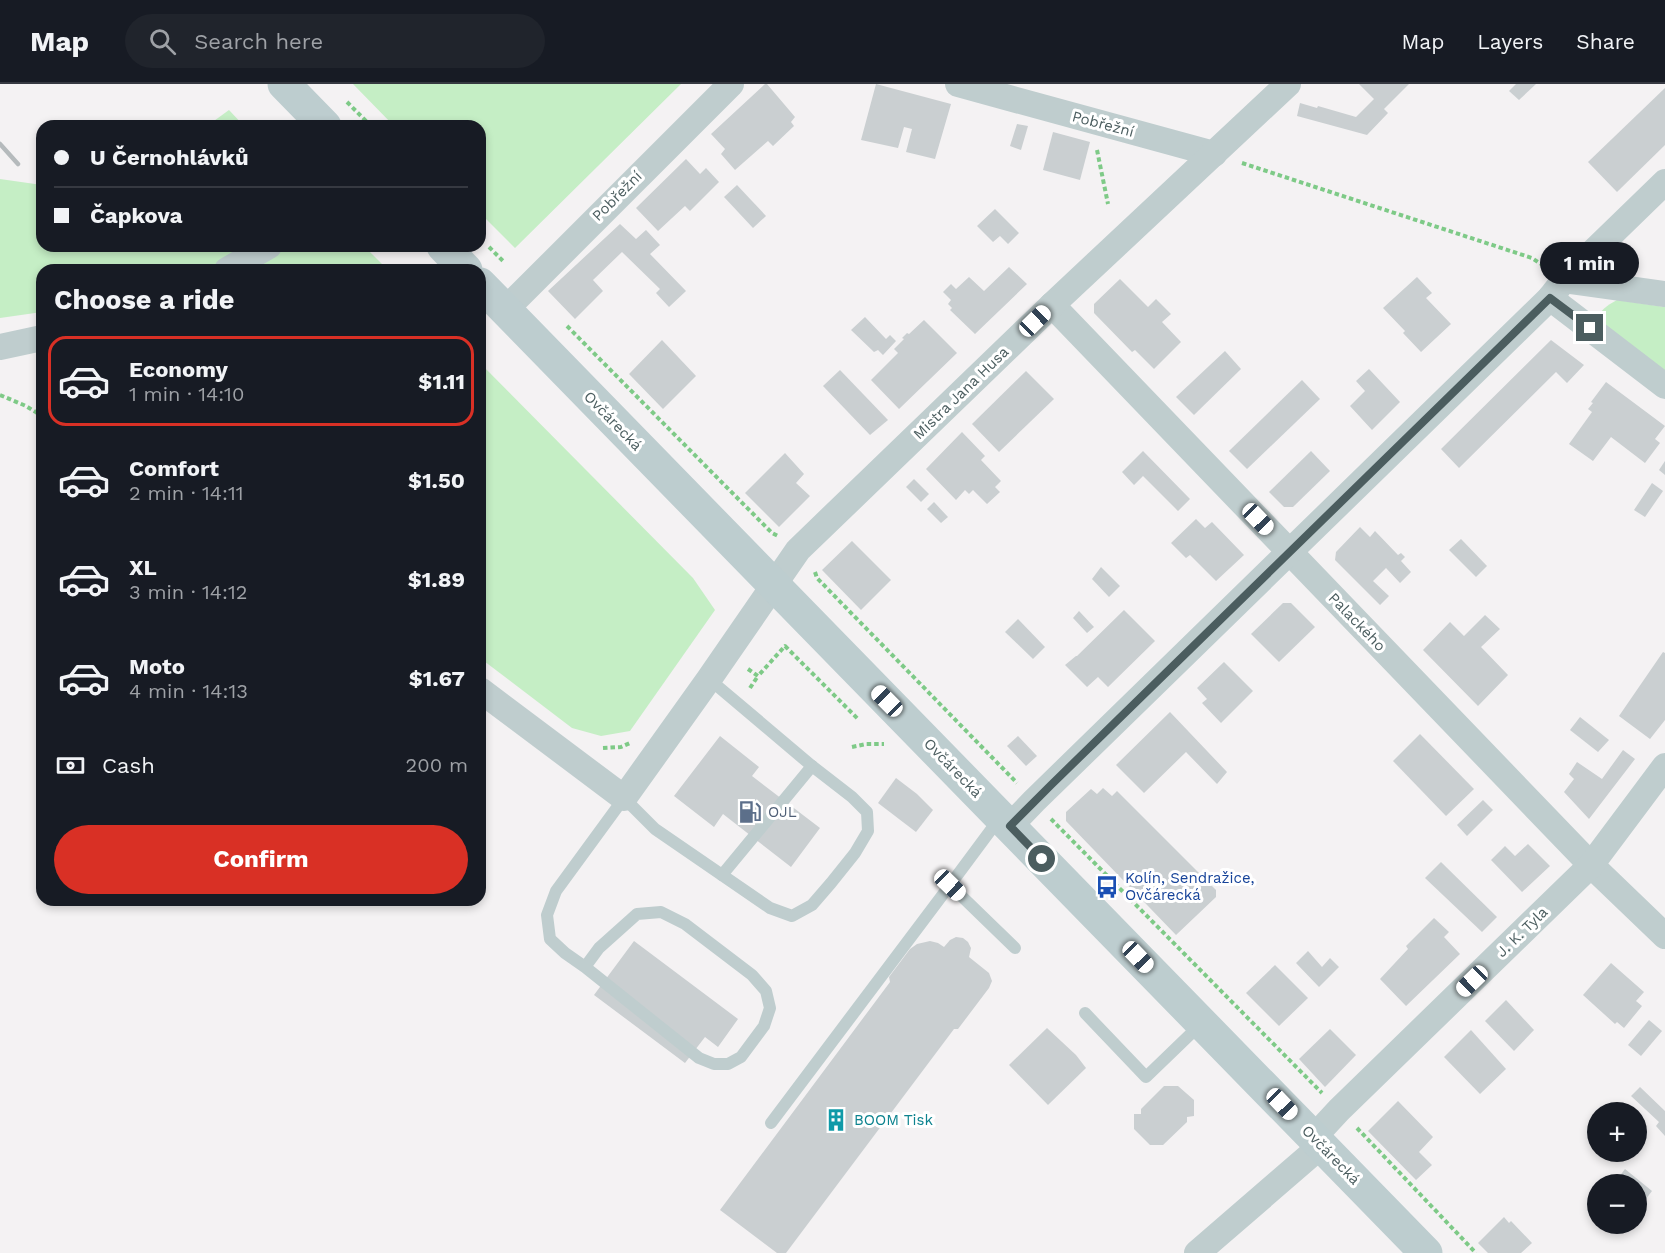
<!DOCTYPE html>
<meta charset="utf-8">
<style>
body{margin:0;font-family:"Work Sans",sans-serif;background:#20242c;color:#f1f3f6;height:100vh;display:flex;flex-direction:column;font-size:22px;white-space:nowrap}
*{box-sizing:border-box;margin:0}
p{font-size:20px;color:#9ea1a6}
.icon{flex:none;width:33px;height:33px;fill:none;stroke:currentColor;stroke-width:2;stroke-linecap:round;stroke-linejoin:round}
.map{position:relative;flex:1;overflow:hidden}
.details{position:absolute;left:36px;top:180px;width:450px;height:642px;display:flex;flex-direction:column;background:#171b24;border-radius:18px;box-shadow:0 3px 9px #0003}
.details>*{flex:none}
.hud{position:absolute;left:36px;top:36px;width:450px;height:132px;border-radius:18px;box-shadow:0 3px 9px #0003;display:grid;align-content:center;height:132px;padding:0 18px;background:#171b24}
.controls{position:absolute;left:1587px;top:1018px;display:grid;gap:12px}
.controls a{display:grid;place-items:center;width:60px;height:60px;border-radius:50%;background:#171b24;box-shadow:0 3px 9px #0003;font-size:30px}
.end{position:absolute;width:27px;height:27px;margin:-14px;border:8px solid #4b5d5f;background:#fff;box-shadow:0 0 0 3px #fff}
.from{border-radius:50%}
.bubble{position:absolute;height:42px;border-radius:21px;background:#171b24;box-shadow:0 3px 9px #0003;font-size:20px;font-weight:700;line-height:42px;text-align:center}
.car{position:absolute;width:18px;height:36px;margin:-18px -9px;border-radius:8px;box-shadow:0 0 4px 2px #0007;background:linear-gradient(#fff 24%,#345 0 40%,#fff 0 76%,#345 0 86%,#fff 0)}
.hud b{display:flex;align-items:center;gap:21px;height:57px;font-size:22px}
.hud b+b{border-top:2px solid #363941}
.hud i{width:15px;height:15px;background:#f1f3f6}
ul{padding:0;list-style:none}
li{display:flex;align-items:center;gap:18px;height:90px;margin:0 12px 9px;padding:0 6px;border:3px solid transparent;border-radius:18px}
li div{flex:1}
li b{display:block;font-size:22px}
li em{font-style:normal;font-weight:700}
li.current{border-color:#d93025}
li>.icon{width:54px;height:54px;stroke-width:1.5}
h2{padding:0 18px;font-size:27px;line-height:72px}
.pay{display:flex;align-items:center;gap:15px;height:66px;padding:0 18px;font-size:22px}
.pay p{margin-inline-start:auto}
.button{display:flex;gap:12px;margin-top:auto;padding:12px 18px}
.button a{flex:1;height:69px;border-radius:36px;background:#d93025;color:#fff;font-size:24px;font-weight:700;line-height:69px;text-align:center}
header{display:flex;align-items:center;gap:36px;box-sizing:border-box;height:84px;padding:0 30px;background:#171b24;border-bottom:2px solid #363941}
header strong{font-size:28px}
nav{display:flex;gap:33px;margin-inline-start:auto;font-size:21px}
.search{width:420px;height:54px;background:#20242c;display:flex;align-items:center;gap:15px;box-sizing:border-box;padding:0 21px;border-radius:33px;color:#9ea1a6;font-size:22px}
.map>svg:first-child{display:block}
.green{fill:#c5eec5}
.building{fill:#cacfd1}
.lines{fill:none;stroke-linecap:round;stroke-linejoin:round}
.path{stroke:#7eca87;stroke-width:4;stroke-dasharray:4.5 3;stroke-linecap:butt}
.service{stroke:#bfcdce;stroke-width:12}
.minor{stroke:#bfcdce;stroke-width:26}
.secondary{stroke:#bdcdcf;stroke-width:33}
.rail{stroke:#b5babc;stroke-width:4.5}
.route{stroke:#4b5d5f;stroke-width:8}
.labels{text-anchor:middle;stroke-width:6;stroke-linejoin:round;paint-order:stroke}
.street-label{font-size:15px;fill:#4b5d5f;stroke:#fff}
.service-label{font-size:15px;fill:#4e5e75;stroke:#fff;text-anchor:start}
.transit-label{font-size:15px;fill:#164399;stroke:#fff;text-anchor:start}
.culture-label{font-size:15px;fill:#0d838f;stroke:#fff;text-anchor:start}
</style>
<header>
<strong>Map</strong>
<div class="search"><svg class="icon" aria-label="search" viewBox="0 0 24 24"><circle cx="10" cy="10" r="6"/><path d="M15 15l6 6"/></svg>Search here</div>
<nav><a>Map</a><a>Layers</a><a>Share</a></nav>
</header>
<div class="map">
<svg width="1665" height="1169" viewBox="0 0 1665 1169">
<rect width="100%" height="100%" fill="#f4f2f3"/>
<g class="green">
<path d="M353,0H681L515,164L480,129V42H394Z"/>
<path d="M229,26L244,42H207Z"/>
<path d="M0,95L42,101V162H364L388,186H42V228L0,234Z"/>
<path d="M1617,216L1665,223V291L1596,238C1600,226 1606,222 1617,216Z"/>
<path d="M480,279L693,494L715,526L630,647L601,652L572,644L480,574Z"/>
</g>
<g class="building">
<path d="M765,0H767L795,33L791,38L794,42L773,62L768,57L735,86L721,70L725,65L711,50Z"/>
<path d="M876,0L951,20L935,75L906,68L912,45L904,43L898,64L861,56Z"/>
<path d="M1359,0H1409L1384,25L1388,29L1367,51L1297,32L1300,19L1317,24L1318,22L1356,33L1374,15Z"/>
<path d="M1516,0H1536L1519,16L1509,7Z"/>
<path d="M1665,4V61L1617,108L1588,78Z"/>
<path d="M1017,40L1028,42L1021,66L1010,62Z"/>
<path d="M1053,48L1090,58L1080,96L1043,86Z"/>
<path d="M686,75L700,90L706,84L719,98L690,127L685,122L658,147L636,124Z"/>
<path d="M737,101L766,132L753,144L724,113Z"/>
<path d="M995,125L1019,149L1008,160L1000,152L993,158L977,142Z"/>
<path d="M620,140L636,155L646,146L660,161L650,170L686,207L669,223L656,209L660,205L622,168L593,196L603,207L575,235L548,207Z"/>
<path d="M1009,183L1027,200L975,250L950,226L952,224L948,220L951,216L943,208L951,200L956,205L969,193L984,207Z"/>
<path d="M1417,193L1432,209L1426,214L1451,240L1421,268L1403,249L1405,247L1383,224Z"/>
<path d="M1120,195L1148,223L1156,215L1171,230L1162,238L1181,258L1154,285L1135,266L1132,268L1094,229V220Z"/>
<path d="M865,233L886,255L890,251L896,257L883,271L878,266L874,268L851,246Z"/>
<path d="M924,236L957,269L899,325L871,296L898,269L894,265L904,255L902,254L907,249L909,250Z"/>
<path d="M662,256L696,292L663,325L629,290Z"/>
<path d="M1551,256L1584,281L1567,299L1556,288L1459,384L1441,365Z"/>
<path d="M1225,267L1241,285L1194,331L1176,313Z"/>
<path d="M1369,285L1400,318L1372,346L1350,322L1365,307L1356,297Z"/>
<path d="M840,286L888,336L870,351L823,302Z"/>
<path d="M1026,287L1054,315L999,368L972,340Z"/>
<path d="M1302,296L1320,315L1247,385L1229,367Z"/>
<path d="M1606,298L1665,342L1655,355L1660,359L1645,379L1611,353L1593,377L1569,360L1592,328L1588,325L1593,319L1591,318Z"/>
<path d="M962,348L985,372L981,376L1001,397L995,403L1000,408L987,420L973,406L969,410L965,406L956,416L926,385Z"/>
<path d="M1143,367L1190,415L1178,427L1143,392L1134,401L1122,388Z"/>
<path d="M1311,367L1330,387L1293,423H1284L1269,408Z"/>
<path d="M785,369L804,390L796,399L810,412L779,443L745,409Z"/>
<path d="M1665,377V391L1659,386Z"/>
<path d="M914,395L929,410L921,418L906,403Z"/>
<path d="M1652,399L1663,407L1645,433L1634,426Z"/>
<path d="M934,418L948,433L941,439L927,425Z"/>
<path d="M1196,435L1205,444L1212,438L1244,471L1216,497L1190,471L1186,474L1171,459Z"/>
<path d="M1360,443L1370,453L1375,447L1398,471L1401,469L1405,473L1401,477L1411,488L1400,499L1386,484L1373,497L1389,512L1380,521L1335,476L1336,468Z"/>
<path d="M1461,455L1487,482L1476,493L1449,466Z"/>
<path d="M852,457L891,496L861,526L822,486Z"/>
<path d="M1101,483L1120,502L1109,513L1092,495Z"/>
<path d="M1283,519H1291L1315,543L1279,578L1251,550Z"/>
<path d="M1124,526L1155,557L1108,603L1098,593L1087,603L1065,581L1076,572H1077Z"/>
<path d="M1079,527L1094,543L1087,549L1073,534Z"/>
<path d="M1485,531L1500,545L1481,563L1508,591L1478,622L1423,566L1450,538L1464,552Z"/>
<path d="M1018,535L1045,563L1033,575L1005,548Z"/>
<path d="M1663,568L1665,569V636L1650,655L1619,632Z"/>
<path d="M1224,578L1253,607L1221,639L1202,619L1207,615L1197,604Z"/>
<path d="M1170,628L1227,688L1217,700L1186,668L1144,709L1116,681Z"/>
<path d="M1580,633L1609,656L1598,668L1570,646Z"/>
<path d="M1420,650L1474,705L1446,732L1393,677Z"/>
<path d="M720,652L759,683L752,692L820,744L791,783L723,730L714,743L674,712Z"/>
<path d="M1018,652L1037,672L1026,682L1007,662Z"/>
<path d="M1623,666L1635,675L1589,735L1564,708L1574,695L1569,690L1577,678L1602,695Z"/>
<path d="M896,694L917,710L933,726L916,748L878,719Z"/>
<path d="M1103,704L1112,712L1117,707L1216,806V813L1176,851L1066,737V728L1079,716L1091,705L1097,710Z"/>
<path d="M1483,716L1493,726L1467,752L1457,741Z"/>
<path d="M1528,760L1550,782L1522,808L1491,776L1505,762L1515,772Z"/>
<path d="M1441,778L1497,833L1482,848L1425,794Z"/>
<path d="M1434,834L1449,848L1444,853L1460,870L1406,922L1380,895L1408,865L1406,862Z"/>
<path d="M956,853L963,854L968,858L971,864L969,873L989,889L992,897L989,904L958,945H954L786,1169H777L720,1126L890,898L889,893L910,865L917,860L930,857L938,859L944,863L950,856Z"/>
<path d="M634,857L738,935L718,963L705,953L685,979L594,911Z"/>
<path d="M1308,867L1322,883L1330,874L1339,883L1319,903L1296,879Z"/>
<path d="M1611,879L1644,908L1636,917L1642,922L1624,944L1617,938L1615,940L1583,911Z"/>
<path d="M1275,881L1308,914L1279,942L1246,909Z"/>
<path d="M1506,916L1534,946L1514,967L1485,937Z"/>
<path d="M1649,936L1662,947L1641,972L1628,961Z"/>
<path d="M1047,944L1076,971L1086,984L1048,1021L1009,981Z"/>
<path d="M1330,945L1356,971L1325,1003L1299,975Z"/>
<path d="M1471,946L1506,985L1480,1010L1444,973Z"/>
<path d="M1164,1002H1178L1194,1016V1032L1187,1033V1038L1163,1061H1150L1134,1045V1030H1141V1025Z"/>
<path d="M1640,1003L1665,1027V1052L1656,1042L1659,1038L1631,1012Z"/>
<path d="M1398,1017L1433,1053L1419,1068L1432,1081L1416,1096L1368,1047Z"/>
<path d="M1625,1085L1652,1107L1636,1128V1101H1613Z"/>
<path d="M1598,1121V1133L1591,1129Z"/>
<path d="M1504,1133L1509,1139L1511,1137L1532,1159L1521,1169H1488L1478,1159Z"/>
<path d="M1614,1140H1627L1622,1146Z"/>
</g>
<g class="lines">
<g class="path">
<path d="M347,18L371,42"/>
<path d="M1097,66L1108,120"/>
<path d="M1242,79L1532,174L1544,182"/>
<path d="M489,163L503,177"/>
<path d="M567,242L772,449L778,452"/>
<path d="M0,311L26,322L42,332"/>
<path d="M815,488L817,494L1017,699"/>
<path d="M748,585L758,592L785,562L859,636"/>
<path d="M750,604L758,592"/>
<path d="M852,663L866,660H884"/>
<path d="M603,664L621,663L630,659"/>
<path d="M1051,735L1322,1009"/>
<path d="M1357,1044L1476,1169"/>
</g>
<g class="service">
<path d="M722,791L812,682"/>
<path d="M950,801L999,735"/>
<path d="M585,883L699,974L714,980H728L741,973L764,942L770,924L766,907L752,891L685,840L661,828L637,830L599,864L585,883L565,869L550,855L547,831L556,807L624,714L655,745L770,824L792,832L812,821L831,799L855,769L868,747L867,728L852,713L812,682L709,595"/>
<path d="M1085,929L1146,993L1201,940"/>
<path d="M771,1039L950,801L1015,864"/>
</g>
<g class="minor">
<path d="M958,0L1214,70"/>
<path d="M227,186L269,162"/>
<path d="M1564,196L1665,210"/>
<path d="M1550,214L1665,302"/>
<path d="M1052,221L1591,781L1665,852"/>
<path d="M505,226L731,0"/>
<path d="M0,263L42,254"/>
<path d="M480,606L624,714L709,595L798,466L1052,221L1288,0"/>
<path d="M1010,742L1034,717L1550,214L1564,196L1665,98"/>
<path d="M1314,1053L1339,1026L1591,781L1665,682"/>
<path d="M1197,1169L1322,1061"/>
</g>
<g class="secondary">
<path d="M284,0L325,42"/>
<path d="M443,162L466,186"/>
<path d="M480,200L1426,1169"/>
</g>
<path class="rail" d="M0,60L18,80"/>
</g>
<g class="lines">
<path class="route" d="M1042,775L1010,742L1051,701L1550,214L1590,244"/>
</g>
<defs>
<g id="fuel-bare" transform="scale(1.8)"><path d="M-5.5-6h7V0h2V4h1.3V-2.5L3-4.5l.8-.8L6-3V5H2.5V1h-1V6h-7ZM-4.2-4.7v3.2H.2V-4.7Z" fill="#5c6f8a" stroke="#fff" stroke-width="2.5" paint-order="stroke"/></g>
<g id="bus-bare" transform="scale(1.8)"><path d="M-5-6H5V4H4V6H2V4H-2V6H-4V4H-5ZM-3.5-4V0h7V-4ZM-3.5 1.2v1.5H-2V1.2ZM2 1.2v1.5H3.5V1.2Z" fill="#1a4fb4" stroke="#fff" stroke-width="2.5" paint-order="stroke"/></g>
<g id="building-bare" transform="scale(1.8)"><path d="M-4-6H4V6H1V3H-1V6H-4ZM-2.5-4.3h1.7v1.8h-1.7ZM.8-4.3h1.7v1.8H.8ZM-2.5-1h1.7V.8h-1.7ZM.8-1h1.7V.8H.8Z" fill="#0f9aa8" stroke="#fff" stroke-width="2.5" paint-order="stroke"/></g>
</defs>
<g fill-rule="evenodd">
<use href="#fuel-bare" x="750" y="728"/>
<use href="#bus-bare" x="1107" y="803"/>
<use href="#building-bare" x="836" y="1036"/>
</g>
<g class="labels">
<g class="street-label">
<text transform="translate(1103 40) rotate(15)" y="5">Pobřežní</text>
<text transform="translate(617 112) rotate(-45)" y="5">Pobřežní</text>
<text transform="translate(961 309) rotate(-44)" y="5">Mistra Jana Husa</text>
<text transform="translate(613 337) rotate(46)" y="5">Ovčárecká</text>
<text transform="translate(1357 538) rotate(46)" y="5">Palackého</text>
<text transform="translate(953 684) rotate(46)" y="5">Ovčárecká</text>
<text transform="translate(1522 848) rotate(-44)" y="5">J. K. Tyla</text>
<text transform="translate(1331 1071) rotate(46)" y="5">Ovčárecká</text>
</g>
<g class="service-label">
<text x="768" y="733">OJL</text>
</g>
<g class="transit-label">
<text x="1125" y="799">Kolín, Sendražice,<tspan x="1125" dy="17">Ovčárecká</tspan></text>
</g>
<g class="culture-label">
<text x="854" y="1041">BOOM Tisk</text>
</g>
</g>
</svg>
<div class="controls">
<a>+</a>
<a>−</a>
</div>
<i class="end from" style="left:1042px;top:775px"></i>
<i class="end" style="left:1590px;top:244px"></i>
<div class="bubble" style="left:1540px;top:158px;width:99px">1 min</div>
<i class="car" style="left:1035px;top:237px;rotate:46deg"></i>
<i class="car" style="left:1258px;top:435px;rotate:136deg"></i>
<i class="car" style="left:887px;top:617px;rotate:315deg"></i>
<i class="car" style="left:950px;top:801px;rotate:134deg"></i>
<i class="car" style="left:1138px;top:873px;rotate:136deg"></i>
<i class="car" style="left:1472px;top:897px;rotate:226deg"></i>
<i class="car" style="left:1282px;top:1020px;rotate:136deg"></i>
<div class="hud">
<b><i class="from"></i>U Černohlávků</b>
<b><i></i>Čapkova</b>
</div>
<section class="details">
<h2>Choose a ride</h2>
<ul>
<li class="current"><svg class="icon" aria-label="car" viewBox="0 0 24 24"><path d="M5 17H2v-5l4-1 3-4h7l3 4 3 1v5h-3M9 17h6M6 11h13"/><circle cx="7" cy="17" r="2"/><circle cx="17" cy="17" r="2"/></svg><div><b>Economy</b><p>1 min · 14:10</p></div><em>$1.11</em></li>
<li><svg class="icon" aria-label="car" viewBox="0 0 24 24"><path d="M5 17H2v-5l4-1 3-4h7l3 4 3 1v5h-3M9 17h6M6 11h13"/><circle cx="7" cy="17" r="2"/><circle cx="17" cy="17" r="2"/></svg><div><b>Comfort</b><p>2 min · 14:11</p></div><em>$1.50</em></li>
<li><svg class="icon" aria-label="car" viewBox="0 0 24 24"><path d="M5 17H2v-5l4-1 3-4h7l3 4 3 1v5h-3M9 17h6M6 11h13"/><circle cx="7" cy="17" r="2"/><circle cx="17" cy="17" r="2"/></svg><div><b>XL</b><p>3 min · 14:12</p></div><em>$1.89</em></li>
<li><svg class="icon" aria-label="car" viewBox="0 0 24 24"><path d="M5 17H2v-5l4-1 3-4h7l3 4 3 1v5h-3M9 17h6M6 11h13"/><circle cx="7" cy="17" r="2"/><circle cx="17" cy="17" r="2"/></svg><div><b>Moto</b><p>4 min · 14:13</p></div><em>$1.67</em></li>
</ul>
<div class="pay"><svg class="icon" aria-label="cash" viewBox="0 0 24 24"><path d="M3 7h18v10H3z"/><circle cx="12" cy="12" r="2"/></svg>Cash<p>200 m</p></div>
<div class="button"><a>Confirm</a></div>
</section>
</div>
